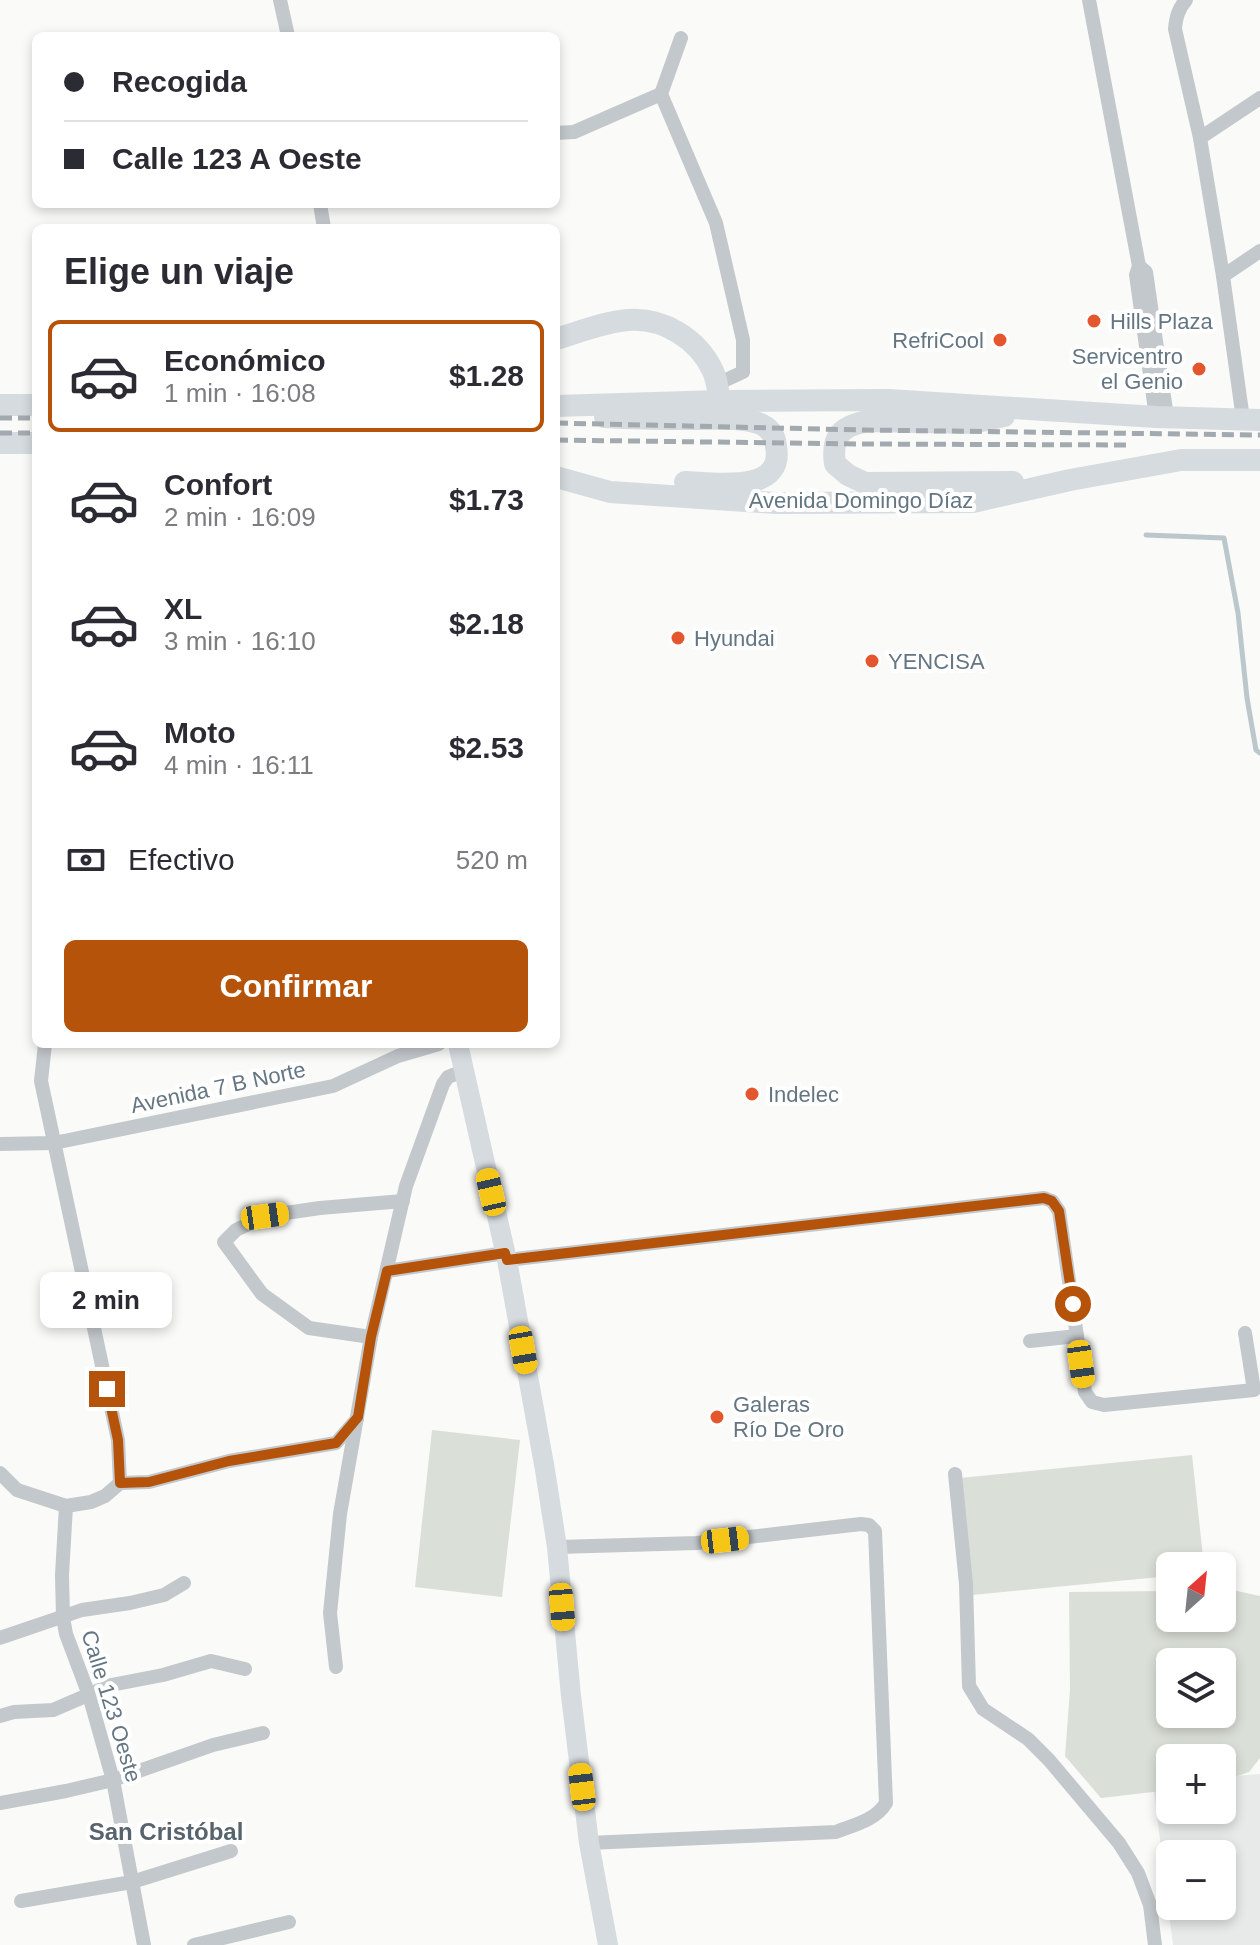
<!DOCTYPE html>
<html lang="es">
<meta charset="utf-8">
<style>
body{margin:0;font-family:Helvetica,sans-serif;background:#f2f2f3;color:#2b2b33;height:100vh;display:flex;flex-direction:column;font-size:30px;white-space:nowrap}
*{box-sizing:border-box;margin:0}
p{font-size:26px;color:#7c7c81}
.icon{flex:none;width:44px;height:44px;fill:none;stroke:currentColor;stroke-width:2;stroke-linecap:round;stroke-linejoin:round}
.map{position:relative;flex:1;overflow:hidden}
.panel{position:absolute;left:32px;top:224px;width:528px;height:824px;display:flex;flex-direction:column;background:#fff;border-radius:12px;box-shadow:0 4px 12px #0003}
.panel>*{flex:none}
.hud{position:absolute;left:32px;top:32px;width:528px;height:176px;border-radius:12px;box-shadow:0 4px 12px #0003;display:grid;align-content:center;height:176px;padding:0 32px;background:#fff}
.needle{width:52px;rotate:27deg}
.fabs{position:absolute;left:1156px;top:1552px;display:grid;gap:16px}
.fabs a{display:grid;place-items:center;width:80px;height:80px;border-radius:12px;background:#fff;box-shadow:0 4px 12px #0003;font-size:40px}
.end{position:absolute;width:36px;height:36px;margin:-18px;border:10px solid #b45309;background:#fff;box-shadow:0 0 0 4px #fff}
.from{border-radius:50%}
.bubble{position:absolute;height:56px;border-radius:12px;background:#fff;box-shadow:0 4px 12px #0003;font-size:26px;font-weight:700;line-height:56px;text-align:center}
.car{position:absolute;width:24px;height:48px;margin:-24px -12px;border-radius:10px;box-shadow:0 0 6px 2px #0007;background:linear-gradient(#f5c518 24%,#345 0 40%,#f5c518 0 76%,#345 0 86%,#f5c518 0)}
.hud b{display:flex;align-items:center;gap:28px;height:76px;font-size:30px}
.hud b+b{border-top:2px solid #e1e1e2}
.hud i{width:20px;height:20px;background:#2b2b33}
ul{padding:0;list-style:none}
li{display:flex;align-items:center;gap:24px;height:112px;margin:0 16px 12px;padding:0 16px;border:4px solid transparent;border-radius:12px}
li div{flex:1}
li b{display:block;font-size:30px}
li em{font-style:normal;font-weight:700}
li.current{border-color:#b45309}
li>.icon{width:72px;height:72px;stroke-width:1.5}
h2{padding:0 32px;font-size:36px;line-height:96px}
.pay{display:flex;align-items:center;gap:20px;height:88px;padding:0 32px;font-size:30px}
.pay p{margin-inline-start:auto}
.button{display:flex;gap:16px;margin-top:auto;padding:16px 32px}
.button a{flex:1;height:92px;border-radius:12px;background:#b45309;color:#fff;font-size:32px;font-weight:700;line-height:92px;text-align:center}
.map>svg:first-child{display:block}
.built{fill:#e8e9e9;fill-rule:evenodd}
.green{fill:#dadfd7;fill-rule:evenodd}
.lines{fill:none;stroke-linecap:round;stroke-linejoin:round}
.stream{stroke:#bbc7cb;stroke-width:5}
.street{stroke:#c3c8cc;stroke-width:14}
.secondary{stroke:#d6dbdf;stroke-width:20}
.primary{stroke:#d6dbdf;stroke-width:22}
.rail{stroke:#a2aab0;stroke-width:5;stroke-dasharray:12 6;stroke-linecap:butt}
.route{stroke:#b45309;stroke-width:10}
.poi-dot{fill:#e4572e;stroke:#fff;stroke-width:3}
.labels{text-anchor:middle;stroke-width:8;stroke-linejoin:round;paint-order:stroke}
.poi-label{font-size:22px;fill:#657683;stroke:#fff;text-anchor:start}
.street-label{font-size:22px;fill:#657683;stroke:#fff}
.neighbourhood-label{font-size:24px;font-weight:bold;fill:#57646e;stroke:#fff}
</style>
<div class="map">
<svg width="1260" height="1945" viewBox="0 0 1260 1945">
<rect width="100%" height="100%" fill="#fafaf8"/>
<path class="built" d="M1260,1774V1945H1173L1153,1783L1170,1782V1810H1222V1777ZM1170,1854H1222V1906H1170Z"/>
<g class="green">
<path d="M432,1430L520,1440L502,1597L415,1587Z"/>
<path d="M1192,1455L1204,1566H1170V1576L972,1595L960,1478Z"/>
<path d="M1170,1591V1618H1222V1591H1237L1260,1596V1758L1249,1772L1222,1781V1758H1170V1790L1101,1798L1065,1756L1070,1690L1069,1592ZM1170,1662H1222V1714H1170Z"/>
</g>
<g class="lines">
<path class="stream" d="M1146,535L1224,538L1238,613L1247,698L1256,750L1260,753"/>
<g class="street">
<path d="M280,0L288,36"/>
<path d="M1089,0L1139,266L1136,275L1156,417"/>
<path d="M1186,0C1178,9 1176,18 1175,29L1200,138L1223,276L1243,419"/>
<path d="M681,38L661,94L716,223L743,340V372L717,384"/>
<path d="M556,133L574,132L661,94"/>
<path d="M1200,138L1260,98"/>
<path d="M320,204L324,228"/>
<path d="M1139,266L1146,272L1167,417"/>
<path d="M1223,276L1260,251"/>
<path d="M45,1044L41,1081L118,1440L120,1483"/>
<path d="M0,1144L54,1143L333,1086L398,1056L439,1044"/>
<path d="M507,1260L1044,1198L1052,1201L1059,1211L1085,1392L1092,1402L1104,1405L1254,1390L1245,1333"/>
<path d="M387,1271L505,1253"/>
<path d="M371,1337L309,1328L262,1294L224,1242L236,1230L265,1216L320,1208L403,1201"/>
<path d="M1030,1341L1077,1336"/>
<path d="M0,1473L17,1490L66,1506L91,1502L105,1496L120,1483"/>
<path d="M955,1474L966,1584L969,1686L983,1709L1028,1739L1049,1760L1119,1843L1138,1873L1150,1905L1155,1945"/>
<path d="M120,1483L149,1482L229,1461L336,1443L357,1419"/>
<path d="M66,1506L62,1575L63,1617L66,1634L89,1695L113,1780L144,1945"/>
<path d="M557,1547L697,1543L861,1524L869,1525L875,1531L886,1803C876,1820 854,1825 836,1832L589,1843"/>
<path d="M0,1638L82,1610L130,1603L164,1595L184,1583"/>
<path d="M336,1667L330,1613L340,1514L371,1337L406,1186L443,1084L448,1077L463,1071"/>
<path d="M0,1716L14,1712L53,1710L111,1685L163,1675L211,1661L245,1669"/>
<path d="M0,1803L66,1791L113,1780L213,1745L263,1733"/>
<path d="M21,1901L132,1882L231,1851"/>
<path d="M194,1945L289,1922"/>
</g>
<path class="secondary" d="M458,1044L507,1260L545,1470L557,1547L571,1696L589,1843L608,1945"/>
<g class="primary">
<path d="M556,339C579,332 604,322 628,320C663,317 698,339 713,371C717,380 718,391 720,401"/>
<path d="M0,405H36"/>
<path d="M556,406L720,401L888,400L1156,417L1260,420"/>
<path d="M1004,416L972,423L868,421C841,426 831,436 835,464L848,475L865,483L1013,482"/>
<path d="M605,417C636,419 667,419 697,419C718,419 739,417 758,423C769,427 775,435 776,446C785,495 714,483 685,482"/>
<path d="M0,443H36"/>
<path d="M556,477L610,492L776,503L973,502L1070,480L1181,460H1260"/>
</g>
<g class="rail">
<path d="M0,418H36"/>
<path d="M556,423L863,430L1260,435"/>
<path d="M0,433H36"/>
<path d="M556,440L862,444L1132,445"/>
</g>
</g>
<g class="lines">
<path class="route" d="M107,1389L118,1440L120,1483L149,1482L229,1461L336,1443L358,1417L371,1337L387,1271L505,1253L507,1260L1044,1198L1052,1201L1059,1211L1073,1304"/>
</g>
<g class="poi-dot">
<circle cx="1094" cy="321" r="8"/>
<circle cx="1000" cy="340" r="8"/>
<circle cx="1199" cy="369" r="8"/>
<circle cx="678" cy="638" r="8"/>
<circle cx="872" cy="661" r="8"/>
<circle cx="752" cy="1094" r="8"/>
<circle cx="717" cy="1417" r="8"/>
</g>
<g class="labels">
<g class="poi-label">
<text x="1110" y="329">Hills Plaza</text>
<text x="984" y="348" text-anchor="end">RefriCool</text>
<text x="1183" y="364" text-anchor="end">Servicentro<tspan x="1183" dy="25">el Genio</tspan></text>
<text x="694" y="646">Hyundai</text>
<text x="888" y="669">YENCISA</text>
<text x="768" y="1102">Indelec</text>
<text x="733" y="1412">Galeras<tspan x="733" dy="25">Río De Oro</tspan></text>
</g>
<g class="street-label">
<text x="861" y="508">Avenida Domingo Díaz</text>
<text transform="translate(218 1087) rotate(-12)" y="8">Avenida 7 B Norte</text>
<text transform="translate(112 1706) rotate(73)" y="8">Calle 123 Oeste</text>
</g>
<g class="neighbourhood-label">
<text x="166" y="1840">San Cristóbal</text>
</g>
</g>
</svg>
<div class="fabs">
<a><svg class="needle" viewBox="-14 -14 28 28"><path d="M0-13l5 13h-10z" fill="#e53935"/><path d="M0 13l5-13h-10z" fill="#7c7c81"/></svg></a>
<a><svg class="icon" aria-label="layers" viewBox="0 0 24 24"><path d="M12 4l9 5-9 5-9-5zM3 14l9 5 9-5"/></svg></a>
<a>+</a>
<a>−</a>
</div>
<i class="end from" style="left:1073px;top:1304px"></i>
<i class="end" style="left:107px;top:1389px"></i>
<div class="bubble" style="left:40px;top:1272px;width:132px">2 min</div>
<i class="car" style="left:491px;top:1192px;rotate:347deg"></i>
<i class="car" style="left:265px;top:1216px;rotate:82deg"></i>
<i class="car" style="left:523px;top:1350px;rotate:170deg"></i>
<i class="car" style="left:1081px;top:1364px;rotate:172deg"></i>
<i class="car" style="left:725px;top:1540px;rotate:83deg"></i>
<i class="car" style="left:562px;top:1607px;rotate:175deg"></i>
<i class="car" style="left:582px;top:1787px;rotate:353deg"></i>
<div class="hud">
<b><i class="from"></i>Recogida</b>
<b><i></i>Calle 123 A Oeste</b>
</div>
<section class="panel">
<h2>Elige un viaje</h2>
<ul>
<li class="current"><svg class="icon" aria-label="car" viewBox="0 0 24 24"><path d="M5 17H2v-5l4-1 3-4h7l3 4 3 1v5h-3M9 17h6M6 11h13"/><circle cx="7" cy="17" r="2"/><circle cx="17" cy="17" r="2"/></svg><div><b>Económico</b><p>1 min · 16:08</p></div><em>$1.28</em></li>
<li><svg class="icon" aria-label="car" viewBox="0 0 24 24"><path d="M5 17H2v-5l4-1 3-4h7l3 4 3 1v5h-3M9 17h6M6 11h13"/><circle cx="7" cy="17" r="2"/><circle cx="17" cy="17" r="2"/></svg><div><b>Confort</b><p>2 min · 16:09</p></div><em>$1.73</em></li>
<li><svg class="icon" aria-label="car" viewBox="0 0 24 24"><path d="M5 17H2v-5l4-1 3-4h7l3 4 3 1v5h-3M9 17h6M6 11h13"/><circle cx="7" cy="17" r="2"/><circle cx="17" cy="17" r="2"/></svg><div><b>XL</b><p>3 min · 16:10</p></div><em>$2.18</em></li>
<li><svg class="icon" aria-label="car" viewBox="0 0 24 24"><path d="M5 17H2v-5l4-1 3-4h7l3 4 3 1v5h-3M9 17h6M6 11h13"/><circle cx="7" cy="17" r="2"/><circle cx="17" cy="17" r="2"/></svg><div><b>Moto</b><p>4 min · 16:11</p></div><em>$2.53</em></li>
</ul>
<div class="pay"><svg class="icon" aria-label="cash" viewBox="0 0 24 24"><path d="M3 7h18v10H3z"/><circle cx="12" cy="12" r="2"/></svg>Efectivo<p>520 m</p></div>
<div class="button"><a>Confirmar</a></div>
</section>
</div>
